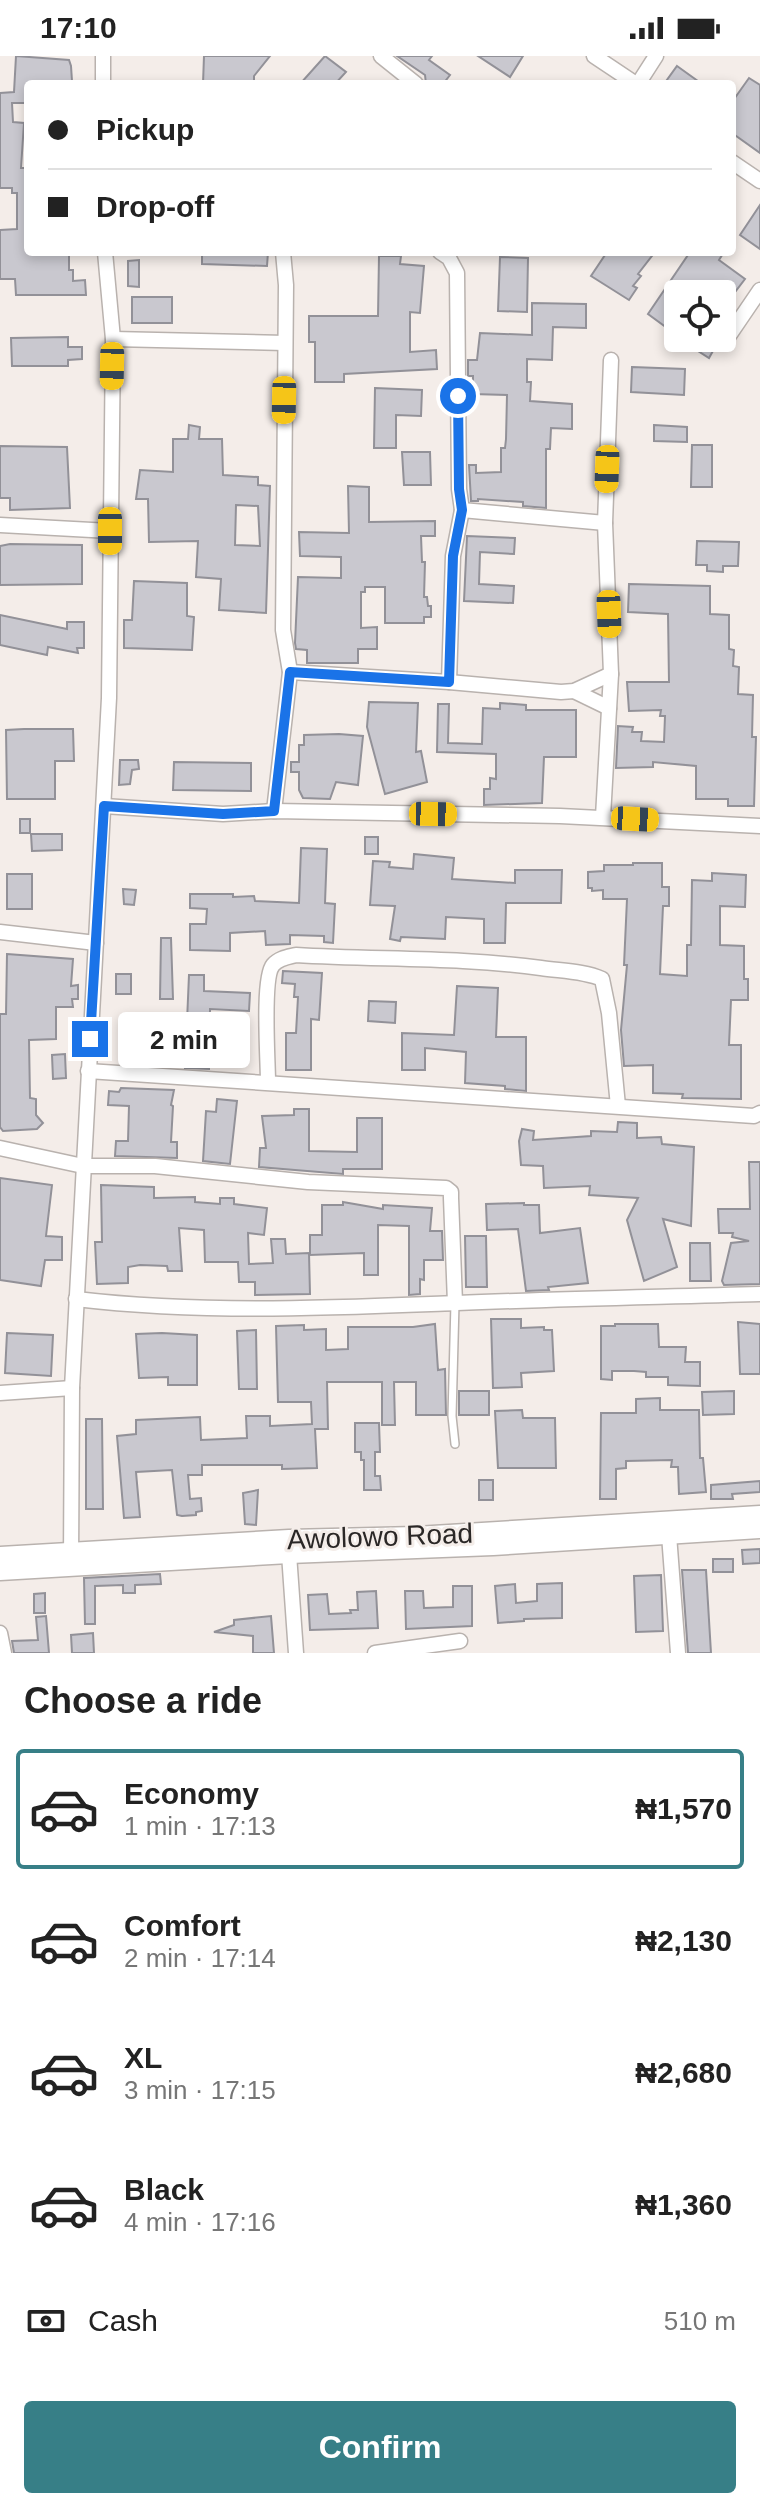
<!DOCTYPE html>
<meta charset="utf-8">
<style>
body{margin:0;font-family:Helvetica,sans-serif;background:#f2f2f2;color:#222;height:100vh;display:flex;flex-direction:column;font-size:30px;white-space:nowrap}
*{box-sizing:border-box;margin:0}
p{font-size:26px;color:#767676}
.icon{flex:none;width:44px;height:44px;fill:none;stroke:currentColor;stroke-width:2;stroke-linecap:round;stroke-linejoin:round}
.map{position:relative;height:1597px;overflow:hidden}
.drawer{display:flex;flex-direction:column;background:#fff;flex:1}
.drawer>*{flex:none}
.banner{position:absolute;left:24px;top:24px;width:712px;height:176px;border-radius:8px;box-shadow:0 4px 12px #0003;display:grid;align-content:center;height:176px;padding:0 24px;background:#fff}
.fabs{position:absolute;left:664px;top:224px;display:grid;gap:16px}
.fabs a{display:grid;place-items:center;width:72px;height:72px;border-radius:8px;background:#fff;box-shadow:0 4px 12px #0003;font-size:40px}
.end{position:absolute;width:36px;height:36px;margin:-18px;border:10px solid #1a73e8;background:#fff;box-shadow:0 0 0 4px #fff}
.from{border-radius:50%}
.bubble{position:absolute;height:56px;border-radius:8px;background:#fff;box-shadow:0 4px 12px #0003;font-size:26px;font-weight:800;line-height:56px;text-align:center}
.car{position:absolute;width:24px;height:48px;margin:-24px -12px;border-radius:10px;box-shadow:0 0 6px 2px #0007;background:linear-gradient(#f5c518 24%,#345 0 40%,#f5c518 0 76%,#345 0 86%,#f5c518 0)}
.banner b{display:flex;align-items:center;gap:28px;height:76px;font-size:30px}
.banner b+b{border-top:2px solid #e0e0e0}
.banner i{width:20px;height:20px;background:#222}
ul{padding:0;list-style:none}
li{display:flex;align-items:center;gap:24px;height:120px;margin:0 16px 12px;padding:0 8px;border:4px solid transparent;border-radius:8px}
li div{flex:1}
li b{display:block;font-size:30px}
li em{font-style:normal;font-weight:800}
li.on{border-color:#377f87}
li>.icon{width:72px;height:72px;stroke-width:1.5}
h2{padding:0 24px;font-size:36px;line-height:96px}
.pay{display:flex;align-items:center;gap:20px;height:88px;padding:0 24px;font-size:30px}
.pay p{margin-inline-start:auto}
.action{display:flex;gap:16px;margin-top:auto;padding:16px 24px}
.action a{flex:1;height:92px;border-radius:8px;background:#377f87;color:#fff;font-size:32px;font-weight:800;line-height:92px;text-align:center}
.status{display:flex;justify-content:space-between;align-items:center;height:56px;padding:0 40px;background:#fff;direction:ltr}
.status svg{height:22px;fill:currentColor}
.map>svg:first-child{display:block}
.building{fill:#c9c8cf;stroke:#929198;stroke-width:2;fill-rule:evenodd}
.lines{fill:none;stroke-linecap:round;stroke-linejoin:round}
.lane-casing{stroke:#b9b2ae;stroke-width:10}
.street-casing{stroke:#b9b2ae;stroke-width:17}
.secondary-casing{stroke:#b9b2ae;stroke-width:21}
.lane{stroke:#fff;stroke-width:7}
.street{stroke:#fff;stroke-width:14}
.secondary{stroke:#fff;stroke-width:18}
.route{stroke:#1a73e8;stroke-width:10}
.labels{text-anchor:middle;stroke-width:6;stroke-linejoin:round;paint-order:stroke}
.street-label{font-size:28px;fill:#2a2726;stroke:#f4ede9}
</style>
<div class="status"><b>17:10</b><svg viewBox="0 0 49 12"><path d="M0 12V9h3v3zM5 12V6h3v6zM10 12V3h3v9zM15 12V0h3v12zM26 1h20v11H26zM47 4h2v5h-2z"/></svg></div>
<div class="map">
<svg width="760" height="1597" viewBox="0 0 760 1597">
<rect width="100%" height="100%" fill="#f4ede9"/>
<g class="building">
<path d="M16,0L69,4L71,10L72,25L28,27V47H12L13,66L24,67L21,112H28V196H69V214H73V225L85,224L86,239H16L15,223H0V174L17,173V137H12V132H0V37L14,36Z"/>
<path d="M204,0H270L254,20V28H203Z"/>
<path d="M325,0L346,16L335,28H300Z"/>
<path d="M397,0H432L429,4L450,19L443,28H426L425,19Z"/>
<path d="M478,0H523L510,21Z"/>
<path d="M677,10L702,28H664Z"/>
<path d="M749,22L760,29V97L732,77V46Z"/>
<path d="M760,149V193L740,179Z"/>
<path d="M202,196H268L267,210L202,208Z"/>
<path d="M607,196H655L638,218L641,220L633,230L637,232L629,244L591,220Z"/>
<path d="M690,196H724L719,204L745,223L722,253V238H678V280L648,258Z"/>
<path d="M379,200H401L400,208L424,210L420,257L410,256V296L436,294L437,313L344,318V326H315V286H309V260H378Z"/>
<path d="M500,201L528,202L527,256L498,255Z"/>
<path d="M139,204V231L128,230V205Z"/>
<rect x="132" y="241" width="40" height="26"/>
<path d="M532,247L586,248V272L553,271L552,304L527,303V326H531L530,345L572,348V373L551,372L550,393H546V452L523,450V446L478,443V445H471L469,409H476V417L501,416V392H505L506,383L507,339L473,338V320H468V304H477L480,277L532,279Z"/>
<path d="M68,281V291H82V303L68,304V310H12L11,282Z"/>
<path d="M702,285L714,293L709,302L695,293Z"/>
<path d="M632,311L685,313L684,339L631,336Z"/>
<path d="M375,332L422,334L421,360L396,359V392H374Z"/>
<path d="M189,369L200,371L199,383H222L223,419L258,421V429L270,430L266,557L219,554L221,523L196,521L198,485L149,486L148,443H136L140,414L173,416V383H188ZM236,449L258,450L260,490L235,489Z"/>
<path d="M654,369L687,371V386L654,385Z"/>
<path d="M692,389H712V431H691Z"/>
<path d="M0,390L67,391L70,452L10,454V442H0Z"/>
<path d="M402,396H430L431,429H404Z"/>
<path d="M348,430L369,431V466L435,465V480H421L422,506H425L424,541H427L428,550H431V561H424V567H385V531H365V536H361V572L377,571V593H358V607H307V594L296,593L295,587L298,521L341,522V501L300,500L299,476L349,477Z"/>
<path d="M467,480L515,482L514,498L480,496L479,528L514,530L513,547L464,545Z"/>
<path d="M697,485L739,486L738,510H723V516L707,515V509H696Z"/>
<path d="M10,488L82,489V528L0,529V490Z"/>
<path d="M134,525L187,527V560L194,561L192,594L124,592V564H132Z"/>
<path d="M629,528L710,530V558L729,559V593L734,594L733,610L739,611L738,638L753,639L752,681H756L754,750H728V743H696V710L653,706V711L616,712L618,670L633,671L632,676H642L641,685L664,686L665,660H660L661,654L629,655L627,626H669L668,558L628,556Z"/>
<path d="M0,559L67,573V566H84V592H77L78,597L48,591L47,599L0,589Z"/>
<path d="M369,646L418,647L416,696L421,695L427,726L385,738L367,671Z"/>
<path d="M500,647L526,649V654H576V701H544L542,747L484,749V733H490V722L496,723V698L437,696L438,648H449L448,687L482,688L483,652L500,653Z"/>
<path d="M24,673H73L74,705H55V743H7L6,674Z"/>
<path d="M339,678L363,680L358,729L336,726L330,743L303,742L299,734V716H291V706H299V689H304V679Z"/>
<path d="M120,704H138L139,713L132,714L130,728L119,729Z"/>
<path d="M174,706L251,707V735L173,734Z"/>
<rect x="20" y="763" width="10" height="14"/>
<path d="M31,778H62V794L32,795Z"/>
<rect x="365" y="781" width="13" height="17"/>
<path d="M301,792L327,793L325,847L335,848L333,887L324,886V880L290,879V888L266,889L265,875L230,877V895L190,894V868H206L207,853L190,852V838H233V841L254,840L255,845L299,847Z"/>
<path d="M414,798L454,802L452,823L515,827V814H562L561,847H506L505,887H484V863L446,861L445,883L401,881L400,885L390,883L395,850L370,849L373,805L390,806L389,811L413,813Z"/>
<path d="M633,807H662V831H669V850H663L660,918L687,920V889H691L692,824L712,825V817L746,819L745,851L720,850V889L744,890V923H748V944H731L729,989H741V1043L682,1042L683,1038L653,1037V1009L624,1010L621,974L627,909H624L627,843H603V834L592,835V832H588V816L604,815V809H633Z"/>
<rect x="7" y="818" width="25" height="35"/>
<path d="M123,833L136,834L134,849L124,848Z"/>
<path d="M161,882H171L173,943H160Z"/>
<path d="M7,898L73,903L71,930L78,929V943H72L73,951H56V983L29,984L30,1042L36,1043V1059L43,1067L37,1073L3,1075L0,1071V958H6Z"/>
<path d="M283,915L322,917L319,964L311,963V1014H286V977H296L298,941H294L295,928L282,927Z"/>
<rect x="116" y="918" width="15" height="20"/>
<path d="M189,919H204V935L250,937L249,955L210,953L209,1013L185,1012Z"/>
<path d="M457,930L498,932L496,981H526V1035L505,1033V1030L465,1027L466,996L425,992V1014H402V977L454,979Z"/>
<path d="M369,945L396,946L395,967L368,965Z"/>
<path d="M149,958L150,1009L123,1007L122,959Z"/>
<path d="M65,998L66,1022L53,1023L52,999Z"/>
<path d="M121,1032L174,1034L171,1049L173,1050L171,1086H177V1102L115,1100L116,1085H128L129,1050L108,1049L109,1035L119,1036Z"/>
<path d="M217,1043L237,1045L230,1108L203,1105L206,1055L216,1056Z"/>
<path d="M294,1053H309V1095L357,1096V1062H382V1113H343V1118L259,1111L260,1092H266L262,1060L294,1059Z"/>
<path d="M618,1066L637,1067V1082L661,1081L662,1088L694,1091L691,1170L663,1163L677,1211L644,1225L627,1164L638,1142L589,1139L590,1130L544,1132L543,1110L521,1109L519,1085L522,1073L534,1075L533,1084L591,1080V1075L617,1076Z"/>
<path d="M749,1106H760V1228L724,1229L722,1225L731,1187L749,1185L732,1181L733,1177H719L718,1153H750Z"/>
<path d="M0,1122L52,1129L46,1180L62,1181V1204H45L41,1230L0,1224Z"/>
<path d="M101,1129L154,1131V1142L195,1141V1146L220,1148V1142H234V1148L267,1152L264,1179L248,1177L249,1208L273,1207L271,1183H285L286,1198L309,1197L310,1238L255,1239V1226H239L238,1206H205L204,1174L179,1172L182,1215H168L167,1210L140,1209L128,1211V1227L97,1228L95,1186H102Z"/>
<path d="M343,1146L383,1153V1149L432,1152L430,1175H442L443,1204H424V1224L420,1223V1238L409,1239V1170L378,1169V1219H364V1197L310,1199V1179H322V1149H343Z"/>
<path d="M524,1147V1149H539L540,1177L580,1172L588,1227L548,1231L549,1234L526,1235L518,1173L487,1174L486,1148Z"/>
<path d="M465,1180H486L487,1231H466Z"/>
<path d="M690,1187H710L711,1225H690Z"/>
<path d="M491,1263H521V1272L544,1271V1274H552L554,1315L521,1317L522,1331L493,1332Z"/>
<path d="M738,1266L760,1268V1318H740Z"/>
<path d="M435,1268L438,1314L445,1313L446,1359H416V1326H394L395,1369H382V1326H327L328,1373H315L317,1412L282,1413V1409H202V1419H188L190,1443L201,1442L202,1455L196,1456V1459L182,1460L177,1459L172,1414L136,1416L140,1461L124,1462L117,1380L136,1378V1364L200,1361L201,1384L247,1382L246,1360H270V1370L312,1368L311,1346H278L276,1270L304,1269V1274L326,1273V1294L348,1293V1271H413Z"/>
<path d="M615,1268H658L659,1291H686L685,1306H700V1330L668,1329V1321H646V1316L634,1315H612V1324L601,1323V1270H615Z"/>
<path d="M256,1274L257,1333H239L237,1275Z"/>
<path d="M7,1277L53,1279L51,1320L5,1317Z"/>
<path d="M162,1277L197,1279V1329H168V1321L139,1322L136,1278Z"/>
<rect x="459" y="1335" width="30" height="24"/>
<path d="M734,1335V1358L703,1359L702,1336Z"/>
<path d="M660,1342V1354H699L700,1402H703L706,1436L679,1438L678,1411H671L672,1404L626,1405V1412L616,1413V1443H600L601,1357H636V1343Z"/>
<path d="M522,1354L523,1362H555L556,1412H498L495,1355Z"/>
<path d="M86,1363H102L103,1453H86Z"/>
<path d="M355,1367H379L380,1396H375V1420H380L381,1434H364V1404H361V1396H355Z"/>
<rect x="479" y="1424" width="14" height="20"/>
<path d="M760,1425V1436L732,1438L733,1443H711V1429Z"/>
<path d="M258,1434L256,1469L245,1468L243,1437Z"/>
<path d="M760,1493V1507L743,1508L742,1494Z"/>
<rect x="713" y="1503" width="20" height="13"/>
<path d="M682,1514H706L711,1597H688Z"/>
<path d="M160,1518L161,1528L135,1529V1537H123V1529L95,1530V1568H85L84,1522Z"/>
<path d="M661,1519L663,1575L636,1576L634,1520Z"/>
<path d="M562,1527V1562L524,1563V1565L498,1567L495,1530L515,1528L516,1547L537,1545V1528Z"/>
<path d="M453,1530H472V1570L406,1573L405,1535H423L424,1552L453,1551Z"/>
<path d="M376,1535L378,1572L310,1574L308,1539L327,1538L329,1558L351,1557L350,1554H358L357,1536Z"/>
<path d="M45,1537V1557H34V1538Z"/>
<path d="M46,1560L49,1597H14L12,1585L38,1584L36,1561Z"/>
<path d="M271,1560L274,1597H253V1580L214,1576L234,1569V1564Z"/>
<path d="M93,1577L94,1597H72L71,1579Z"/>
</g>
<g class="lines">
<g class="lane-casing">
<path id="lane" d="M455,1247L452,1360L455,1388"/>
</g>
<g class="street-casing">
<g id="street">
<path d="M103,0V28"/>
<path d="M381,0L416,28"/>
<path d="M594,0L636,28"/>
<path d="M638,28L656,0"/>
<path d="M732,106L760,125"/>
<path d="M440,196L449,202L457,217L459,433L462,454L605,467"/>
<path d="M113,283L285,287"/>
<path d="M726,284L760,234"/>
<path d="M0,469L110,475"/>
<path d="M290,616L449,626L561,636L574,635L611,618"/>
<path d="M449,626L453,500L462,454"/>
<path d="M574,635L609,652"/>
<path d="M104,750L223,758L274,755L560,760L760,770"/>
<path d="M274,755L290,616L283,574L286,229L283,196"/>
<path d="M603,761L611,618L605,467L611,304"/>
<path d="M0,876L96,887"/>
<path d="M88,1015L754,1060L760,1057"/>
<path d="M268,1026C268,1005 262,922 273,909C279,902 288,901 296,899C378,904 460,901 541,912C561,915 584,915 602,923L609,957L618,1050"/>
<path d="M0,1092L83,1110H155L308,1126L446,1132L451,1136V1142L455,1247"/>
<path d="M76,1243C203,1258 329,1252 457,1247C558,1243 659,1241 760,1238"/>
<path d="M0,1337L72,1332"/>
<path d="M669,1479L678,1597"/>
<path d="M289,1498L296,1597"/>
<path d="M71,1505L72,1332L109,642L113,283L105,196"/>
<path d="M0,1577L4,1597"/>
<path d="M375,1597L460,1585"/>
</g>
</g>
<g class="secondary-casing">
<g id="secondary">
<path d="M0,1500L289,1483L416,1480L760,1459"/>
<path d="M0,1515L289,1498L493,1490L760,1473"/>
</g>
</g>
<use href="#lane" class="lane"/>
<use href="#street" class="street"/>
<use href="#secondary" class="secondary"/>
</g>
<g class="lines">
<path class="route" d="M90,983L104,750L223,758L274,755L290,616L449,626L453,500L462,454L459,433L458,340"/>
</g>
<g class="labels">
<g class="street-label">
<text transform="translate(380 1480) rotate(-2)" y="10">Awolowo Road</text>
</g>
</g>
</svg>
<div class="fabs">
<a><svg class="icon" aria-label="locate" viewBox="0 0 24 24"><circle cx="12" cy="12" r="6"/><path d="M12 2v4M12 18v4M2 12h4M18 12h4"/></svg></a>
</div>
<i class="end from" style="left:458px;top:340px"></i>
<i class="end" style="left:90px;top:983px"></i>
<div class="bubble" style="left:118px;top:956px;width:132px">2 min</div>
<i class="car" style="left:112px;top:310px;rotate:181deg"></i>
<i class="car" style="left:284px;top:344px;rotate:181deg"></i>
<i class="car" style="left:607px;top:413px;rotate:182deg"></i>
<i class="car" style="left:110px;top:475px;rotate:180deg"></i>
<i class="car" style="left:609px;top:558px;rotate:178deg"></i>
<i class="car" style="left:433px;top:758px;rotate:91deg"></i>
<i class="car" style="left:635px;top:763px;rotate:93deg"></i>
<div class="banner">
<b><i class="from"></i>Pickup</b>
<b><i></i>Drop-off</b>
</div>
</div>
<section class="drawer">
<h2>Choose a ride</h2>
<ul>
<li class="on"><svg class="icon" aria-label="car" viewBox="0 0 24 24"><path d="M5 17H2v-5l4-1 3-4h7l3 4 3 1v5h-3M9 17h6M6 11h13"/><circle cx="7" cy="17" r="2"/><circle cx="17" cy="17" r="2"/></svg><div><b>Economy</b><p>1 min · 17:13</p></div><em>₦1,570</em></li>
<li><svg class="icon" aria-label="car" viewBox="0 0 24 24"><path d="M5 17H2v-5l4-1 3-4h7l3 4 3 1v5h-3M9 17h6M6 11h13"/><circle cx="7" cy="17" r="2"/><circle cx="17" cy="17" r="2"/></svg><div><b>Comfort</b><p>2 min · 17:14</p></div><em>₦2,130</em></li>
<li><svg class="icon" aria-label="car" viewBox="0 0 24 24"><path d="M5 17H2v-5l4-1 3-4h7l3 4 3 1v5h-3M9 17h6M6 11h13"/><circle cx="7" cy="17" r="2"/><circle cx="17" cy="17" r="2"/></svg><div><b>XL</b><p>3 min · 17:15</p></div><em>₦2,680</em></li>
<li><svg class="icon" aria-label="car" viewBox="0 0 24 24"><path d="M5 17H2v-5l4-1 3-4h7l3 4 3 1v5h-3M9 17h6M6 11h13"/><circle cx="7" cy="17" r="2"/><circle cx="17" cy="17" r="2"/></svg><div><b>Black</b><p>4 min · 17:16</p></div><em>₦1,360</em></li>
</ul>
<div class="pay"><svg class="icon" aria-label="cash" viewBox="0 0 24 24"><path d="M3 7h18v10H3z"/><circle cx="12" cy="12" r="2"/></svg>Cash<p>510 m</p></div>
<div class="action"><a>Confirm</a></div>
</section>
